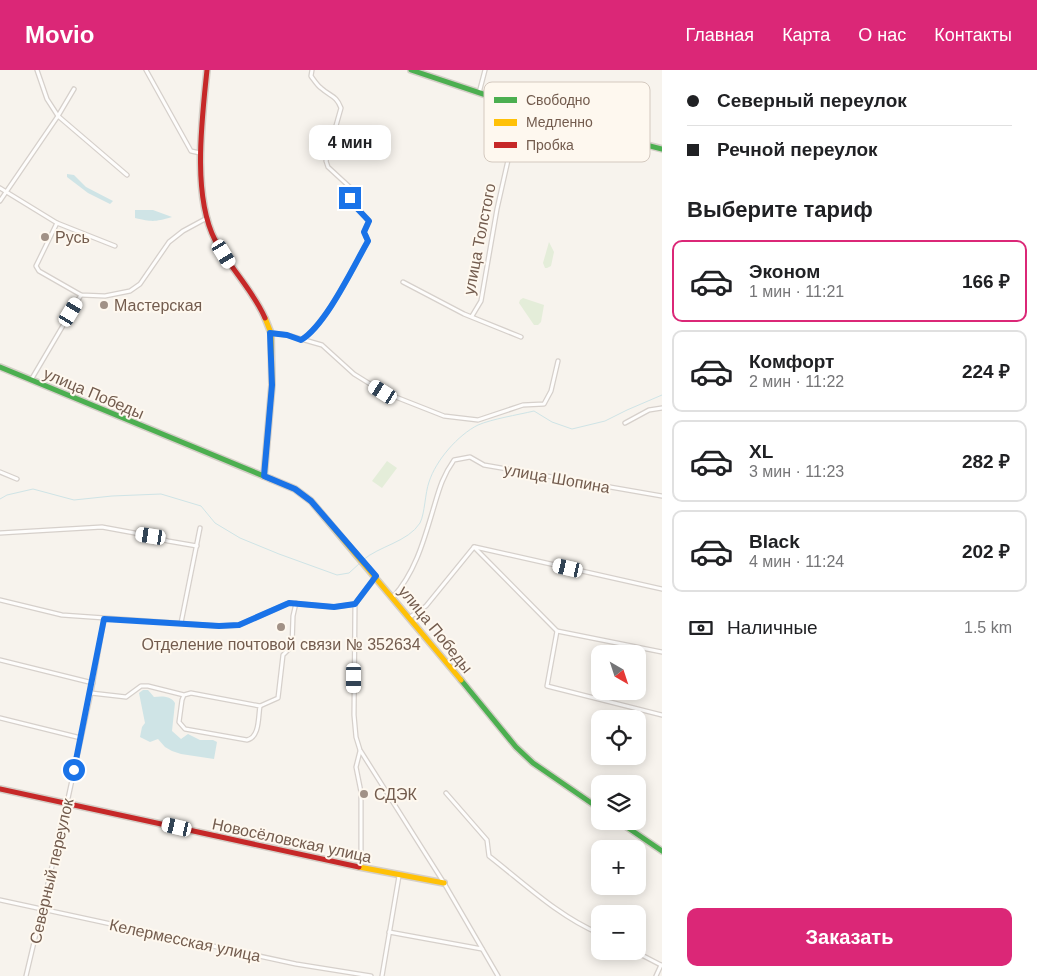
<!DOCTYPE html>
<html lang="ru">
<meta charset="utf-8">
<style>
body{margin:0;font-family:Arial,sans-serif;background:#f2f2f2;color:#202124;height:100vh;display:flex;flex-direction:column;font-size:19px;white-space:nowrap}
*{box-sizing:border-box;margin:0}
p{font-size:16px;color:#757577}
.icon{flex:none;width:28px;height:28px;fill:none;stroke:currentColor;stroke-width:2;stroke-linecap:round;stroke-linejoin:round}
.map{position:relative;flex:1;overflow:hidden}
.panel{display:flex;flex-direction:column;background:#fff;width:375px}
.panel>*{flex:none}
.hud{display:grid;align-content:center;height:110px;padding:0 25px;background:#fff}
.needle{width:32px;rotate:141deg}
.controls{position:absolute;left:591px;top:575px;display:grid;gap:10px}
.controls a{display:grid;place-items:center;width:55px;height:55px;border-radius:10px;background:#fff;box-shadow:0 2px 12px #0003;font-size:25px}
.end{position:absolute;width:22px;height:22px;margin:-11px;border:6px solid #1a73e8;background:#fff;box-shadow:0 0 0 2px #fff}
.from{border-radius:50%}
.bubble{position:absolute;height:35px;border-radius:10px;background:#fff;box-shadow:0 2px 12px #0003;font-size:16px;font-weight:800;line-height:35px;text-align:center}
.car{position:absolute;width:15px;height:30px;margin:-15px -8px;border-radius:6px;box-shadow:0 0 4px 1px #0007;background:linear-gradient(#fff 24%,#345 0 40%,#fff 0 76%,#345 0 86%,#fff 0)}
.hud b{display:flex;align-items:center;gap:18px;height:48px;font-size:19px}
.hud b+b{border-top:1px solid #e0e0e0}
.hud i{width:12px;height:12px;background:#202124}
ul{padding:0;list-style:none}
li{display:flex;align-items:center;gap:15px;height:82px;margin:0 10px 8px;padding:0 15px;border:2px solid #e0e0e0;border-radius:10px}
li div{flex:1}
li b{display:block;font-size:19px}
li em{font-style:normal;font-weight:800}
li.active{border-color:#db2777}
li>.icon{width:45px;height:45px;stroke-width:1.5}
h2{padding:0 25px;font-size:22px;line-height:60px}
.pay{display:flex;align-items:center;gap:12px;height:55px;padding:0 25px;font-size:19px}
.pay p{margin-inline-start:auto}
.action{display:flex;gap:10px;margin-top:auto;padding:10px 25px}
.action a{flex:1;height:58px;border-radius:10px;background:#db2777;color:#fff;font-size:20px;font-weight:800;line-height:58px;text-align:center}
header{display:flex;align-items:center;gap:30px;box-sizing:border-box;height:70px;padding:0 25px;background:#db2777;color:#fff}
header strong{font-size:24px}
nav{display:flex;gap:28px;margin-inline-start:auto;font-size:18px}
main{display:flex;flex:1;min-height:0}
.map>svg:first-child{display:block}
.green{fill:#e4edd9}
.water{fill:#cfe4e6}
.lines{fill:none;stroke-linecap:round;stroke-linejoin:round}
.stream{stroke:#cfe4e6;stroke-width:1}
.street-casing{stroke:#d6d0cb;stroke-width:5.5}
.fast-casing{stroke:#d5cfc8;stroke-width:8}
.slow-casing{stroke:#d5cfc8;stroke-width:8}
.jam-casing{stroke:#d5cfc8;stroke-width:8}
.street{stroke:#fefdfc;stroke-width:3}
.fast{stroke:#4caf50;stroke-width:5}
.slow{stroke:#ffc107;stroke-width:5}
.jam{stroke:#c62828;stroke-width:5}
.route{stroke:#1a73e8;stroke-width:6}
.poi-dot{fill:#a19186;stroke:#fef8ef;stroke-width:2}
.labels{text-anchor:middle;stroke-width:4;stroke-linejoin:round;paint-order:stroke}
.poi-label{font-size:16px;fill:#735c4e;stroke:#fef8ef;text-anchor:start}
.street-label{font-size:16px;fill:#735c4e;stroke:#fef8ef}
.key{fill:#fef8ef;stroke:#d4c9bf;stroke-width:1}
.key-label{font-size:14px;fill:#735c4e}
</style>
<header>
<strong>Movio</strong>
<nav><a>Главная</a><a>Карта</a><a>О нас</a><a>Контакты</a></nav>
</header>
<main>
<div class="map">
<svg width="662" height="906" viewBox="0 0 662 906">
<rect width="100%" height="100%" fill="#f7f3ed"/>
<g class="green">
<path d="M549,172L554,182L551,196L547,198H545L543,193Z"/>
<path d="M523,228L544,235L541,252L538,255H534L519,233L520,230Z"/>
<path d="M387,391L397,398L382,418L372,411Z"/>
</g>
<g class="water">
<path d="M67,104L74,105L86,117L113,131L110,134L88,123L67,107Z"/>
<path d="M135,140H153L172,147C154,152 153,152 135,148Z"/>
<path d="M143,620H148L154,627C162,626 171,626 175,633L172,661L181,669L188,664L200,670H213L217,672L214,689L181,684L172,681L165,677L158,669L150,672L140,667L142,657L145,653L139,623Z"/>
</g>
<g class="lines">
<g class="stream">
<path d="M0,429L7,425L33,419L74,430L112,426L161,424L201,436L215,453L240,468L279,484L337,505L349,503L360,493"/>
<path d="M363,490C379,476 408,472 420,453C425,443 425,423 429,412C436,390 458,365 478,355C492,349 517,345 534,341L552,352L572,359L605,351L627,340L662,325"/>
</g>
<g class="street-casing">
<g id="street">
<path d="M37,0L47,29L58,46L127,105"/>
<path d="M146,0L191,81L200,83"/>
<path d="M479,23L485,0"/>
<path d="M0,118L57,153L115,176"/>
<path d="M0,131L58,46L74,19"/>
<path d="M57,153L36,196L39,201L81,225L105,226L130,221L140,214L169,172L183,161L207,148"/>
<path d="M403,212L464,244L521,267"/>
<path d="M472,246L481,231L497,139L520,37"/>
<path d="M271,263L287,265L322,275L354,304L383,322L444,346L478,350L523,335L544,334L551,321L558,291"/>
<path d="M301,270C326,254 353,198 368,171L364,162L369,151C362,141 345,134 353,120L328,97L326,91L341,38C336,25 331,27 321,18C317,15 314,10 311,6L312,0"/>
<path d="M31,310L81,225"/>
<path d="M625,353L649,340L662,338"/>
<path d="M0,402L17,409"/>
<path d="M0,463L102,457L151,466L168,471L197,476"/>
<path d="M474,477L557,561L662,582"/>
<path d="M475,477L662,519"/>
<path d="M376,507L355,534L354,645L356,667L360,680L444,813L498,906"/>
<path d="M393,527C415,503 424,470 433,440C439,420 442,407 454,390L470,387L484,395L662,426"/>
<path d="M0,530L62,545L219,556L239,555L289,533L334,537L355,534"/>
<path d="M410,547L426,536L474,477"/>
<path d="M181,553L200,458"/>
<path d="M557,561L547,616L662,645"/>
<path d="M0,590L93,613"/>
<path d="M91,623L126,627L141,616H148L184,625L191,623L260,636C258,647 260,667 247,670L185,659L179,652L182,630L184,625"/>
<path d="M260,636L278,628L283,585L292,576L293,546L296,533"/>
<path d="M0,648L81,668"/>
<path d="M360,681L356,697L361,722V798"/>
<path d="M446,723L487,770L489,786C525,814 558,846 600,864"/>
<path d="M0,830L296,894L371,906"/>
<path d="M389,862L482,879"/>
<path d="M634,881L661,895"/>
<path d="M26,906L67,733L91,623L104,549"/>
<path d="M382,906L399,806"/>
<path d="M656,906L661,895"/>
</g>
</g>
<g class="fast-casing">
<g id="fast">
<path d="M411,0L600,63L662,79"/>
<path d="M0,297L271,409"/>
<path d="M461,610L516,677L533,693L600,739"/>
<path d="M618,751L662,781"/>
</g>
</g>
<g class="slow-casing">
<g id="slow">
<path d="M264,406L272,315L271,263L265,248"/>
<path d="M271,409L295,419L311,431L461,610"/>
<path d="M359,797L444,813"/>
</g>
</g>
<g class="jam-casing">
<g id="jam">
<path d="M207,0C202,49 192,125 215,170C229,197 253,220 265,248"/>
<path d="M0,719L359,797"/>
</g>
</g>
<use href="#street" class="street"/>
<use href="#fast" class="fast"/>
<use href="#slow" class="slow"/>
<use href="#jam" class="jam"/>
</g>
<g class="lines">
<path class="route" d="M74,700L104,549L219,556L239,555L289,533L334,537L355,534L376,506L311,431L295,419L264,406L272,315L270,263L287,265L301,270C326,255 353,197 368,171L364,162L369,151L352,133L350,128"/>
</g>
<g class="poi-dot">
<circle cx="45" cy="167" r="5"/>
<circle cx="104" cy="235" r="5"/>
<circle cx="281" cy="557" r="5"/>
<circle cx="364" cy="724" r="5"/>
</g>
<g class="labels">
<g class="poi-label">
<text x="55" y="173">Русь</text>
<text x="114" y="241">Мастерская</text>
<text x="281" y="580" text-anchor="middle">Отделение почтовой связи № 352634</text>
<text x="374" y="730">СДЭК</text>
</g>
<g class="street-label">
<text transform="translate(479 169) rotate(-79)" y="6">улица Толстого</text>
<text transform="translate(94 323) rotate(23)" y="6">улица Победы</text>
<text transform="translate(557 408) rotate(10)" y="6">улица Шопина</text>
<text transform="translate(436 559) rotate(51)" y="6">улица Победы</text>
<text transform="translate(292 770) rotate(12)" y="6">Новосёловская улица</text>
<text transform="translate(51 801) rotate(-77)" y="6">Северный переулок</text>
<text transform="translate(185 870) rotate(12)" y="6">Келермесская улица</text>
</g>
</g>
<rect x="484" y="12" width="166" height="80" rx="8" class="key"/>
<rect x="494" y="27" width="23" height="6" fill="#4caf50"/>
<rect x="494" y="49" width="23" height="7" fill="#ffc107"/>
<rect x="494" y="72" width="23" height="6" fill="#c62828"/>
<g class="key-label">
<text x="526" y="35">Свободно</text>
<text x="526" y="57">Медленно</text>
<text x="526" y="80">Пробка</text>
</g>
</svg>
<div class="controls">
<a><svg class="needle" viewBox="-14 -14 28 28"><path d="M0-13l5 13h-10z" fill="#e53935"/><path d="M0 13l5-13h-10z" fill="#757577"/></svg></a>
<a><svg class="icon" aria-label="locate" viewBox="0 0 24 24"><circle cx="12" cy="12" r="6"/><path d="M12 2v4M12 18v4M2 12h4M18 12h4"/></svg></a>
<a><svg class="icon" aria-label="layers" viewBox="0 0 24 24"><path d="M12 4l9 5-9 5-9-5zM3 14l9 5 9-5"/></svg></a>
<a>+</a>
<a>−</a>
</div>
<i class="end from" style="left:74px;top:700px"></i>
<i class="end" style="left:350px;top:128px"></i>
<div class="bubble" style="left:309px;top:55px;width:82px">4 мин</div>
<i class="car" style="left:224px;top:184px;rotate:149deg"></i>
<i class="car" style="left:71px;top:242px;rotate:31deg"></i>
<i class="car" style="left:383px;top:322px;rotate:302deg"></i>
<i class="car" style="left:151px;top:466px;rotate:279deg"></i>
<i class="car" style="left:568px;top:498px;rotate:283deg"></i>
<i class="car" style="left:354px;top:608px;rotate:180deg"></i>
<i class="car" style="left:177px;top:757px;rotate:283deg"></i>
</div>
<section class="panel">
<div class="hud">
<b><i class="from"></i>Северный переулок</b>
<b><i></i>Речной переулок</b>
</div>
<h2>Выберите тариф</h2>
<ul>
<li class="active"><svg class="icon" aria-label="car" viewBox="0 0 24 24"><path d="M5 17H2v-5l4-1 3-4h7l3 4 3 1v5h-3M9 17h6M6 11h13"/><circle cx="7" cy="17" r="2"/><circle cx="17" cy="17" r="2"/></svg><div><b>Эконом</b><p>1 мин · 11:21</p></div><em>166 ₽</em></li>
<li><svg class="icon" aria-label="car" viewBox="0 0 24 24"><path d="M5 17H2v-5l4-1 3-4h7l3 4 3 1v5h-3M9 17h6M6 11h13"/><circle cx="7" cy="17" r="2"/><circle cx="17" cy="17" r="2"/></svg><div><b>Комфорт</b><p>2 мин · 11:22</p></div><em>224 ₽</em></li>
<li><svg class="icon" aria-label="car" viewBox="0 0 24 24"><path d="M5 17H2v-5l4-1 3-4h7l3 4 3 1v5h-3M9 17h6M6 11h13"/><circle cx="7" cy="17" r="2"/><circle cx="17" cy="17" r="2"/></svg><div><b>XL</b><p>3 мин · 11:23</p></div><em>282 ₽</em></li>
<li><svg class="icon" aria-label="car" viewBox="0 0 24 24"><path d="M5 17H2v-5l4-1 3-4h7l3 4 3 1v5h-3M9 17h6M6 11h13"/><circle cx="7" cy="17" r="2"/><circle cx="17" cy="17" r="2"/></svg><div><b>Black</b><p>4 мин · 11:24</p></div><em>202 ₽</em></li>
</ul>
<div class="pay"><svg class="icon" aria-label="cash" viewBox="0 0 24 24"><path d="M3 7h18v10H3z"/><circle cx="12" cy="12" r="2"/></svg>Наличные<p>1.5 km</p></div>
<div class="action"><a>Заказать</a></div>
</section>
</main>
